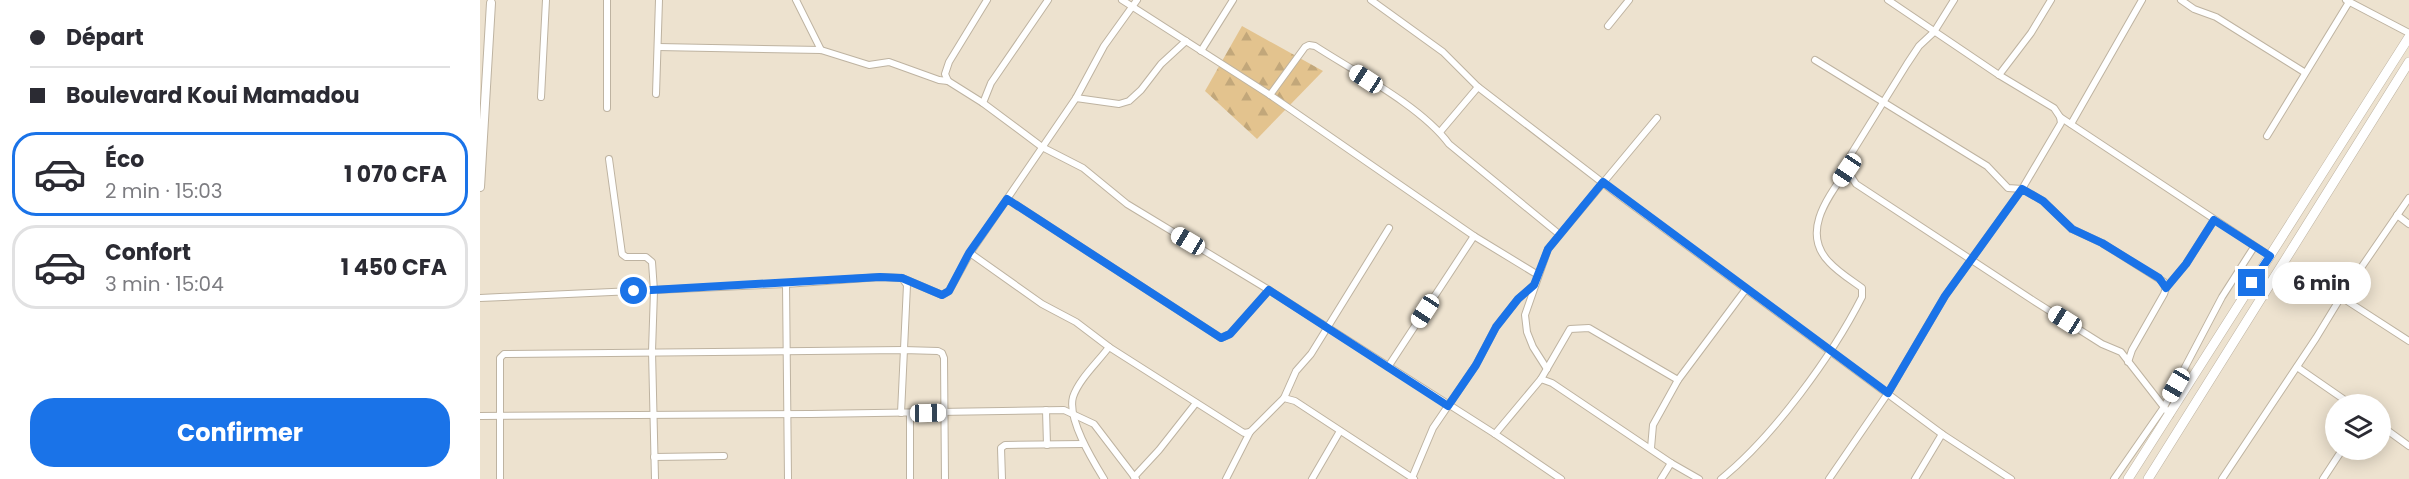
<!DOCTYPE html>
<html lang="fr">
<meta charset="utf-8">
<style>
body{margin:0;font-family:Poppins,sans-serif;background:#f7f7f7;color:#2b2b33;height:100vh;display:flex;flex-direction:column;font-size:22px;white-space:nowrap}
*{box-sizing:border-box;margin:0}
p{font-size:20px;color:#7c7c81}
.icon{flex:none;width:33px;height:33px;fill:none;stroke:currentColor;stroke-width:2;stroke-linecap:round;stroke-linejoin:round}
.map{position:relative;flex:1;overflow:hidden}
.side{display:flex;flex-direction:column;background:#fff;width:480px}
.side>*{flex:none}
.banner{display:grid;align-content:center;height:132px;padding:0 30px;background:#fff}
.buttons{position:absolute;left:1845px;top:394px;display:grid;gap:12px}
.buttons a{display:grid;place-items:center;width:66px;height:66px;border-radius:50%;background:#fff;box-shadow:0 3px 15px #0003;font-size:30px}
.end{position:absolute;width:27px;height:27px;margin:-14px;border:8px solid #1a73e8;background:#fff;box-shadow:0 0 0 3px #fff}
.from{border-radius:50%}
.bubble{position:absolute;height:42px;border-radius:21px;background:#fff;box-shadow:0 3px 15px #0003;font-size:20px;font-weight:700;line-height:42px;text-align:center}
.car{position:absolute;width:18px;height:36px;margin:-18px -9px;border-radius:8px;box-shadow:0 0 4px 2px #0007;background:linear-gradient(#fff 24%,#345 0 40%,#fff 0 76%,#345 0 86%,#fff 0)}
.banner b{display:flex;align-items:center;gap:21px;height:57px;font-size:22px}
.banner b+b{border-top:2px solid #e1e1e2}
.banner i{width:15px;height:15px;background:#2b2b33}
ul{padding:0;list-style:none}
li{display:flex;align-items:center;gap:18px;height:84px;margin:0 12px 9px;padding:0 18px;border:3px solid #e1e1e2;border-radius:24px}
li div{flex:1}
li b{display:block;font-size:22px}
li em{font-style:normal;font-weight:700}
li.current{border-color:#1a73e8}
li>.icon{width:54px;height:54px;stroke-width:1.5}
.action{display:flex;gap:12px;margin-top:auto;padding:12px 30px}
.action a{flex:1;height:69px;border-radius:24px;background:#1a73e8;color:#fff;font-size:24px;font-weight:700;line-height:69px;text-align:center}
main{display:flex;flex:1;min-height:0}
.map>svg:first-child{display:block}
.forest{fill:url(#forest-firs)}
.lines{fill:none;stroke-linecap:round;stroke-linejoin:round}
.street-casing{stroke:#beb3a1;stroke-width:8}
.secondary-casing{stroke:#beb3a1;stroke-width:10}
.primary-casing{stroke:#beb3a1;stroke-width:10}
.street{stroke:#fff;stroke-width:6}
.secondary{stroke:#fff;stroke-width:8}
.primary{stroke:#fff;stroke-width:9}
.route{stroke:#1a73e8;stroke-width:8}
</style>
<main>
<section class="side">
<div class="banner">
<b><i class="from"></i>Départ</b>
<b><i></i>Boulevard Koui Mamadou</b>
</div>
<ul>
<li class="current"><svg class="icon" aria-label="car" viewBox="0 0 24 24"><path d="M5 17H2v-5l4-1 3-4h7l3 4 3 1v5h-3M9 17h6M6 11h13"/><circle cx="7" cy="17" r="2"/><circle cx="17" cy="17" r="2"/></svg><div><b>Éco</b><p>2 min · 15:03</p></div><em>1 070 CFA</em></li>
<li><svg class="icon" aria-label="car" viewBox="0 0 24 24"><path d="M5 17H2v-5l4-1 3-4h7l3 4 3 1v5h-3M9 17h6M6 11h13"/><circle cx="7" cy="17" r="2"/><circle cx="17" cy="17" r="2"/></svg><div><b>Confort</b><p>3 min · 15:04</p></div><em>1 450 CFA</em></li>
</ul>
<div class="action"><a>Confirmer</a></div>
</section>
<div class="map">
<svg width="1929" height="479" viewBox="0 0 1929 479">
<defs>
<pattern id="forest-firs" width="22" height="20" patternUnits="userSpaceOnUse" patternTransform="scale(1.5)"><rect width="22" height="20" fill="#e3c38e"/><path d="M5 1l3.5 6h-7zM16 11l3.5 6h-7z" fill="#c2a77a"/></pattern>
</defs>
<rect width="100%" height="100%" fill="#ede2cf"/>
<path class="forest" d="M762,26L843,71L777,139L725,91Z"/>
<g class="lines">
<g class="street-casing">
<g id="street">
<path d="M127,0V108"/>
<path d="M316,0L341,50"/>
<path d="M507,0L469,62L465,74L468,81L503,103L562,147L603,168L647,204L789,290L1015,434L1061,379L1072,383L1191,463"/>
<path d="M642,0L790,95L994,236L1058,275"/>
<path d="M891,0L963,52L998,87L1136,193L1462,434L1531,479"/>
<path d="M1474,0L1454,32L1439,46L1427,64L1368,159L1367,170L1376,184L1554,301L1622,344L1641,352L1690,415"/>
<path d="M1701,0L1714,9L1736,17L1824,72"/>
<path d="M1866,0L1929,33"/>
<path d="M1128,26L1149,0"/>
<path d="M178,47L341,50L389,65L409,62L459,80L468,81"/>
<path d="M721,51L753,0"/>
<path d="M1335,60L1507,166L1528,188L1542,189L1563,201L1592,229L1622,243L1684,282L1686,288L1684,294L1652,350L1648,362"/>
<path d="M1519,75L1551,33L1571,0"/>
<path d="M176,94L179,0"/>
<path d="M790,95L825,47L829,45L835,46C875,72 941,106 969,144L1079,234"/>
<path d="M61,97L66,0"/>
<path d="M596,98L639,104L649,101L661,90L681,64L706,41"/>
<path d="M503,103L511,83L568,0"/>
<path d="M1580,117L1790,256"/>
<path d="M1591,124L1662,0"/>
<path d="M960,132L998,87"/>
<path d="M1787,136L1869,2"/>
<path d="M129,159L142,254L146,257H166L172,262L174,291L172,351L175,479"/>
<path d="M1929,198L1861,297L1929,341"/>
<path d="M527,199L741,338L750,334L789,290"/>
<path d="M1917,215L1929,224"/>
<path d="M490,253L596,98L624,46L657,0"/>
<path d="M422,278L462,295L469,291L490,253L562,304L596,322L629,347L764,433L770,432L804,398L815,401L934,479"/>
<path d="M306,284L308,479"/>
<path d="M1686,288L1706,264L1734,220"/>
<path d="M0,298L306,284L400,277L422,278L427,285L421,413"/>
<path d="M908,367L994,236"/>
<path d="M1817,367L1872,405"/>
<path d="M1067,369L1053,347L1047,332L1045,315L1068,249L1177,118"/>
<path d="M1061,379L1090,329L1109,328L1198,380"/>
<path d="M804,398L816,371L831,354L909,228"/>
<path d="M566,410L567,445"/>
<path d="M430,413V479"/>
<path d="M0,416L331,414L584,410L614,424L656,479"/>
<path d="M1900,425L1929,446"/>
<path d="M1015,434L1081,479"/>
<path d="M1171,448L1173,425L1198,380L1266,289"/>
<path d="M174,457L244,456"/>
<path d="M654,477L679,450L716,403"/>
<path d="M932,478L953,428L996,365L1016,327L1038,299L1054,285"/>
<path d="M20,479V358L24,354L423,350L458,351L462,353L464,358L465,479"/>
<path d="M522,479L521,448L525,445L603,444"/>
<path d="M624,479C613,461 587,419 593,397C599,379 618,362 629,347"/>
<path d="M746,479L770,432"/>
<path d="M832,479L860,431"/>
<path d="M1181,479L1191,463L1219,479"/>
<path d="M1241,479C1293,437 1352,356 1382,297V288C1371,280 1358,272 1349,262C1320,232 1349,196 1367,170"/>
<path d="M1349,479L1408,393L1465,296L1542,189L1581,123L1580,117L1574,108L1519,75L1408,0"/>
<path d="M1435,479L1462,434"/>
<path d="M1634,479L1684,407L1742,297L1774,247"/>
<path d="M1742,479L1836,338L1861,297"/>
<path d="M1843,479L1862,450"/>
</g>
</g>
<g class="secondary-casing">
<path id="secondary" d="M0,187L11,3"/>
</g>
<g class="primary-casing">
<g id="primary">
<path d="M1648,479L1929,37"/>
<path d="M1668,479L1929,62"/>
</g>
</g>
<use href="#street" class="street"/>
<use href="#secondary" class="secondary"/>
<use href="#primary" class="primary"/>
</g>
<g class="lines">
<path class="route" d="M154,291L400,277L422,278L462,295L469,291L489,253L527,199L741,338L750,334L789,290L968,406L996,365L1016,327L1038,299L1054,285L1068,249L1123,182L1408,393L1465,296L1542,189L1563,201L1592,229L1622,243L1679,278L1686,288L1706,264L1734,220L1790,256L1772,283"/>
</g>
</svg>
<div class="buttons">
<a><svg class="icon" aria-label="layers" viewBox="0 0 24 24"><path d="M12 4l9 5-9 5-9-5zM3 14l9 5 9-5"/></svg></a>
</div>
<i class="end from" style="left:154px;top:291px"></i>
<i class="end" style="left:1772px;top:283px"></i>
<div class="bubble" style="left:1792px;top:262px;width:99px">6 min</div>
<i class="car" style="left:886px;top:79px;rotate:303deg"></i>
<i class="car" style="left:1367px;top:170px;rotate:214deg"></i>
<i class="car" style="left:708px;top:241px;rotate:301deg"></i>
<i class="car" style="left:945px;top:311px;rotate:213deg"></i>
<i class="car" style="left:1585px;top:320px;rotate:302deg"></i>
<i class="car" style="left:1696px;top:385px;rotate:210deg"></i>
<i class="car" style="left:448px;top:413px;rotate:89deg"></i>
</div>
</main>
